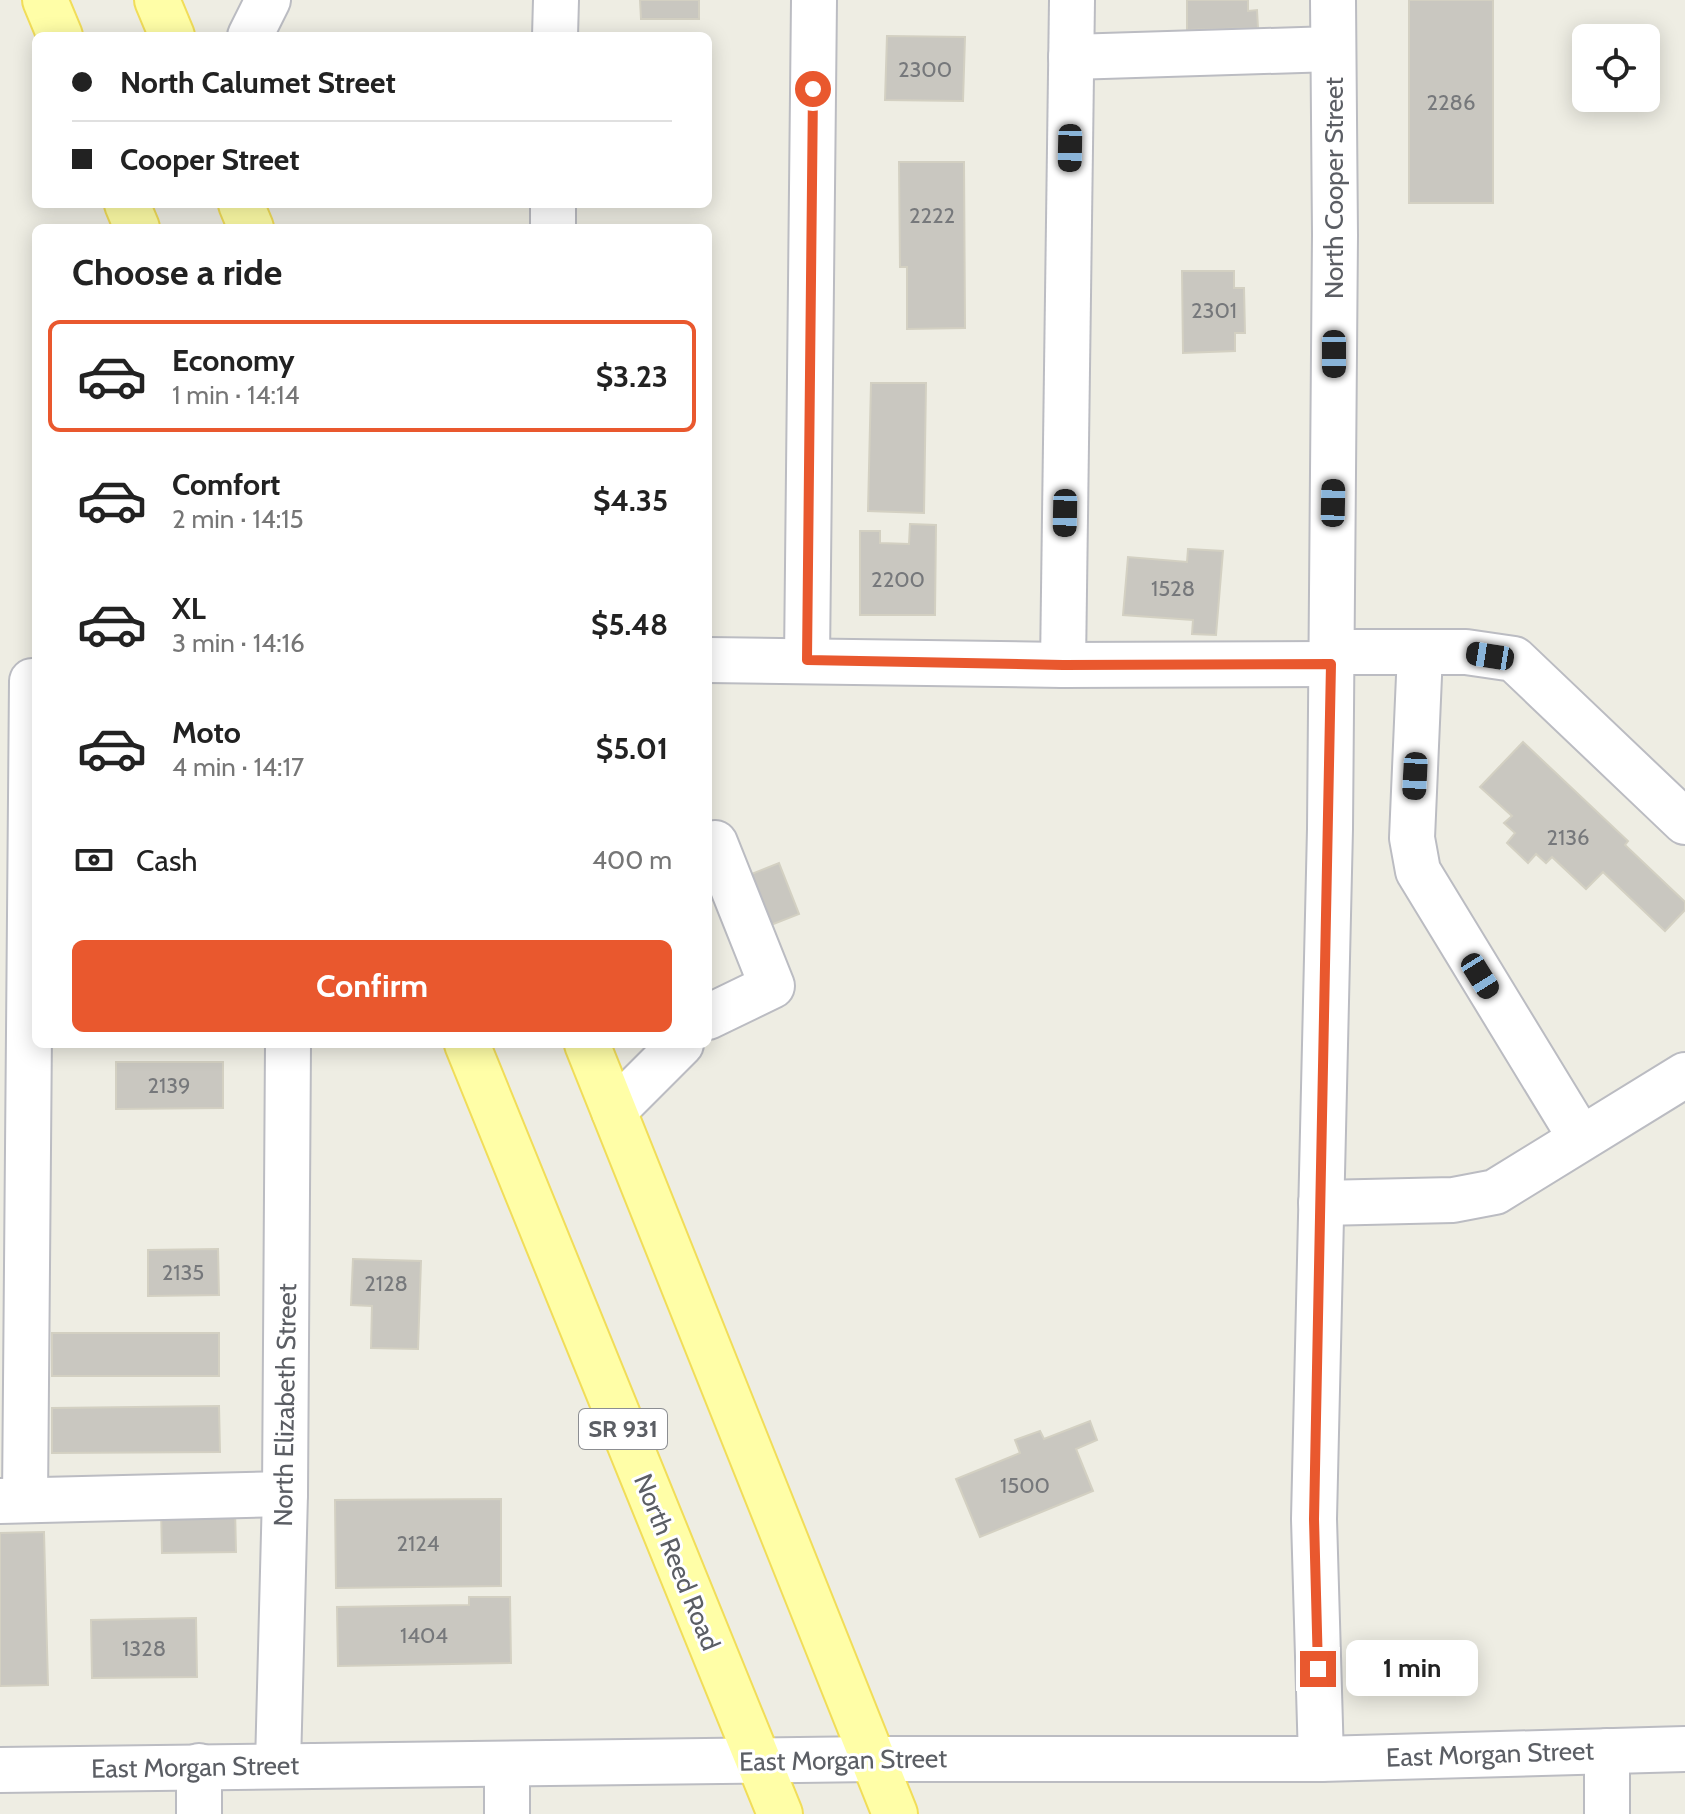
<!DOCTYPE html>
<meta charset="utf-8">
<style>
body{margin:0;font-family:Cabin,sans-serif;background:#f2f2f2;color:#222;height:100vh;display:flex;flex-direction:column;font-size:30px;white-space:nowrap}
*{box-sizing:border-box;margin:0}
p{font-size:26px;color:#767676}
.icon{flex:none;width:44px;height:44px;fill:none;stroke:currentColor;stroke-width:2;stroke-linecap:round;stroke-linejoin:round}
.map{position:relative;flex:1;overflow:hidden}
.sheet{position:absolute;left:32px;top:224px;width:680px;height:824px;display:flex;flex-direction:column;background:#fff;border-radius:12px;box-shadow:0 4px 20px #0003}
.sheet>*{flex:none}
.guide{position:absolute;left:32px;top:32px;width:680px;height:176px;border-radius:12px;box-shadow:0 4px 20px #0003;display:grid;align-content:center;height:176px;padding:0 40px;background:#fff}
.tools{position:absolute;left:1572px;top:24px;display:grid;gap:16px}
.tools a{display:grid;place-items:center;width:88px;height:88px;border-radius:12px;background:#fff;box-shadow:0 4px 20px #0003;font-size:40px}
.end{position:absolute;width:36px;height:36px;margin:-18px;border:10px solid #e9582e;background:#fff;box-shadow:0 0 0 4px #fff}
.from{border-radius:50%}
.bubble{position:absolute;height:56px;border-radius:12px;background:#fff;box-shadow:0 4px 20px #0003;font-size:26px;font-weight:700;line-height:56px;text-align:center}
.car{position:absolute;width:24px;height:48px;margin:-24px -12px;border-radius:10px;box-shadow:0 0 6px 2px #0007;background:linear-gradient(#222 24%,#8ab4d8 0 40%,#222 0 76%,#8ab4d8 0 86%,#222 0)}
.guide b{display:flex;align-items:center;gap:28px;height:76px;font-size:30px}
.guide b+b{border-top:2px solid #e0e0e0}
.guide i{width:20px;height:20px;background:#222}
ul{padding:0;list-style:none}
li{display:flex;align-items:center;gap:24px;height:112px;margin:0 16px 12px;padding:0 24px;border:4px solid transparent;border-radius:12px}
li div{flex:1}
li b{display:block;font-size:30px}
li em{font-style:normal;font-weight:700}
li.current{border-color:#e9582e}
li>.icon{width:72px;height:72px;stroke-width:1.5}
h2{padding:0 40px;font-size:36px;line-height:96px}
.pay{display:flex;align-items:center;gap:20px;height:88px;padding:0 40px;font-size:30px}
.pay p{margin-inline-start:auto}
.cta{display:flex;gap:16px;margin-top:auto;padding:16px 40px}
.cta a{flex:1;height:92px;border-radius:12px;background:#e9582e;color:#fff;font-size:32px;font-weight:700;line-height:92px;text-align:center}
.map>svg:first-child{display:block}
.building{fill:#c9c7c0;stroke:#d3d0c2;stroke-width:2}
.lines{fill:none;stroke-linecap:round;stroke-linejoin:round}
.minor-casing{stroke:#bbbcc2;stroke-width:48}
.major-casing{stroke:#f1dd59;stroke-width:48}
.minor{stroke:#fff;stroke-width:44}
.major{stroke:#fffea7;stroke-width:44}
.route{stroke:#e9582e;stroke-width:10}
.labels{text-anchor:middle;stroke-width:6;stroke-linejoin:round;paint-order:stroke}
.number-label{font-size:22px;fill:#76787b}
.shield{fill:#fff;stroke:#8c8e92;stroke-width:2}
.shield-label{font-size:24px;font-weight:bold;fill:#5b5e64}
.street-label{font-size:26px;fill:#5b5e64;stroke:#fff}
</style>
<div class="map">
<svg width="1685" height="1814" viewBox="0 0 1685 1814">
<rect width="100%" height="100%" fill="#eeede3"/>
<g class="building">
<path d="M640,0H699V19H641Z"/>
<path d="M1187,0H1248V11L1257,10L1258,28L1187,30Z"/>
<rect x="1409" y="0" width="84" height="203"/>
<path d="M887,36L965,37L963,101L885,100Z"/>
<path d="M899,162H964L965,328L907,329V267H900Z"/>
<path d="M1182,271H1234V288H1244L1245,333H1235V351L1183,353Z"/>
<path d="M871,383H926L924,513L868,511Z"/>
<path d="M910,524L936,525L935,615H860V531H880V543L909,544Z"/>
<path d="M1188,549L1223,551L1216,635L1192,634L1193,620L1123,615L1128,557L1187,562Z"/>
<path d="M1523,742L1628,841L1625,845L1685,902V910L1665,931L1603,872L1586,889L1552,857L1546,863L1536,854L1528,863L1507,843L1515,833L1504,823L1512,816L1480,787Z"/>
<path d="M779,863L799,914L771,925L749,875Z"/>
<path d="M116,1062H223V1108L116,1109Z"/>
<path d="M218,1249L219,1295L148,1296V1250Z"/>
<path d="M353,1259L421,1261L418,1349L371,1348L372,1306L351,1305Z"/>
<rect x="52" y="1333" width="167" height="43"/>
<path d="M219,1406L220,1452L52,1453V1408Z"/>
<path d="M1090,1421L1097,1440L1076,1449L1093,1491L980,1537L956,1479L1020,1453L1015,1440L1040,1431L1044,1439Z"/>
<path d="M501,1499V1586L336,1588L335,1500Z"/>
<path d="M235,1508L236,1552L162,1553L161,1509Z"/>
<path d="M44,1532L48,1685L0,1686V1533Z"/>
<path d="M469,1597H510L511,1663L338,1666L337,1607L469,1605Z"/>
<path d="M196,1618L197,1677L92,1678L91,1620Z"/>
</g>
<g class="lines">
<g class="minor-casing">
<g id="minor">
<path d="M250,36L268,0"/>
<path d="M555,36L556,0"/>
<path d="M1071,57L1333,49"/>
<path d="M553,228V204"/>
<path d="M1331,652H1466L1514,659L1685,822"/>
<path d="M1420,653L1412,838L1418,871L1580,1137"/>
<path d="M708,660L1063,665L1331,664"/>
<path d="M807,660L814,0"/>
<path d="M1063,665L1072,0"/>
<path d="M708,847L715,843L772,986L708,1017"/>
<path d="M614,1111L681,1044"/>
<path d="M1321,1203L1453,1200L1495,1192L1685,1075"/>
<path d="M25,1500L32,681"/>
<path d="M0,1501L285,1494"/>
<path d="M1607,1751V1814"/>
<path d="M1321,1759L1314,1519L1330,829L1335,235L1333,0"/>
<path d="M507,1764V1814"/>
<path d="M278,1765L285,1494L288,1044"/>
<path d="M199,1766V1814"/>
<path d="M0,1770L873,1759H1321L1685,1749"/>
</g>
</g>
<g class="major-casing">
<g id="major">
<path d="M45,0L60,36"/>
<path d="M157,0L172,36"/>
<path d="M127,204L137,228"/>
<path d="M241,204L251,228"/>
<path d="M467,1044L780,1814"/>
<path d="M587,1044L895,1814"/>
</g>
</g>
<use href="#minor" class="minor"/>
<use href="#major" class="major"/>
</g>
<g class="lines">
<path class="route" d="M813,89L807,660L1063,665L1331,664L1314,1519L1318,1669"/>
</g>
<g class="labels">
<g class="number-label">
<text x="925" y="77">2300</text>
<text x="1451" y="110">2286</text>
<text x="932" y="223">2222</text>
<text x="1214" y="318">2301</text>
<text x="898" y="587">2200</text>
<text x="1173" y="596">1528</text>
<text x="1568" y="845">2136</text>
<text x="169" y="1093">2139</text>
<text x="183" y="1280">2135</text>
<text x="386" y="1291">2128</text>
<text x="1025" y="1493">1500</text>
<text x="418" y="1551">2124</text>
<text x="424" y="1643">1404</text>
<text x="144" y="1656">1328</text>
</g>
<rect class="shield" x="579" y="1409" width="88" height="40" rx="6"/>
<g class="shield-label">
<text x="623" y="1437">SR 931</text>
</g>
<g class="street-label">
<text transform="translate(1334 188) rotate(-90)" y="9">North Cooper Street</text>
<text transform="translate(285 1405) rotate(-89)" y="9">North Elizabeth Street</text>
<text transform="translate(677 1562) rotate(68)" y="9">North Reed Road</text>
<text transform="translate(1490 1754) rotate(-2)" y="9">East Morgan Street</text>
<text transform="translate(843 1760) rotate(-1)" y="9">East Morgan Street</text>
<text transform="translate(195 1767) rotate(-1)" y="9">East Morgan Street</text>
</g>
</g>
</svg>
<div class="tools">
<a><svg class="icon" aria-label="locate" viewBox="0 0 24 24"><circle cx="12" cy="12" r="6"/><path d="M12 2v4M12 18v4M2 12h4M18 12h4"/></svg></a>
</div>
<i class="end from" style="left:813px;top:89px"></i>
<i class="end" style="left:1318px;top:1669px"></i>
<div class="bubble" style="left:1346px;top:1640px;width:132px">1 min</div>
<i class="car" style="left:1070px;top:148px;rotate:181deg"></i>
<i class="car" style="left:1334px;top:354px;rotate:180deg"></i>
<i class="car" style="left:1333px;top:503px;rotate:1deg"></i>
<i class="car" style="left:1065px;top:513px;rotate:181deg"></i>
<i class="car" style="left:1490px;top:656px;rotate:279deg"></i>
<i class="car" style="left:1415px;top:776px;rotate:183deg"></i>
<i class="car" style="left:1480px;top:976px;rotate:148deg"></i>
<div class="guide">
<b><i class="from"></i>North Calumet Street</b>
<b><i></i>Cooper Street</b>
</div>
<section class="sheet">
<h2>Choose a ride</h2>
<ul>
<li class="current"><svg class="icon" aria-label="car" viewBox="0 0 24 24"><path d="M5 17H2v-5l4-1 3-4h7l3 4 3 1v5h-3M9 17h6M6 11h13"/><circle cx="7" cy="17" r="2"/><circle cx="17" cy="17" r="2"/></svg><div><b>Economy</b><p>1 min · 14:14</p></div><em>$3.23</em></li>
<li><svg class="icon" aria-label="car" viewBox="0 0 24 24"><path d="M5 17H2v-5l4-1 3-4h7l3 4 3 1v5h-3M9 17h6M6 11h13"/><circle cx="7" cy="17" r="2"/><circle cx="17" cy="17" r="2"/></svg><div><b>Comfort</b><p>2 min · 14:15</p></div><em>$4.35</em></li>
<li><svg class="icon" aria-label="car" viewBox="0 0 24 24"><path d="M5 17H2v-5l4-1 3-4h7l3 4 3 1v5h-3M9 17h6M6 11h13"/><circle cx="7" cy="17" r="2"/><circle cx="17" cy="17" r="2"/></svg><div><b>XL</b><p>3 min · 14:16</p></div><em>$5.48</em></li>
<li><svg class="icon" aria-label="car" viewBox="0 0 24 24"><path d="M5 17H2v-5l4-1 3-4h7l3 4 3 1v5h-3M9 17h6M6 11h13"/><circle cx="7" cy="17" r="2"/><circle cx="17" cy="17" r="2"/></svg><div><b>Moto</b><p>4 min · 14:17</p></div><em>$5.01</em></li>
</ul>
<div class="pay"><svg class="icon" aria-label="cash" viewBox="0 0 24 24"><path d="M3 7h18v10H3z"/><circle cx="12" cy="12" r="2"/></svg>Cash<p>400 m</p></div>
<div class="cta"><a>Confirm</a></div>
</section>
</div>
